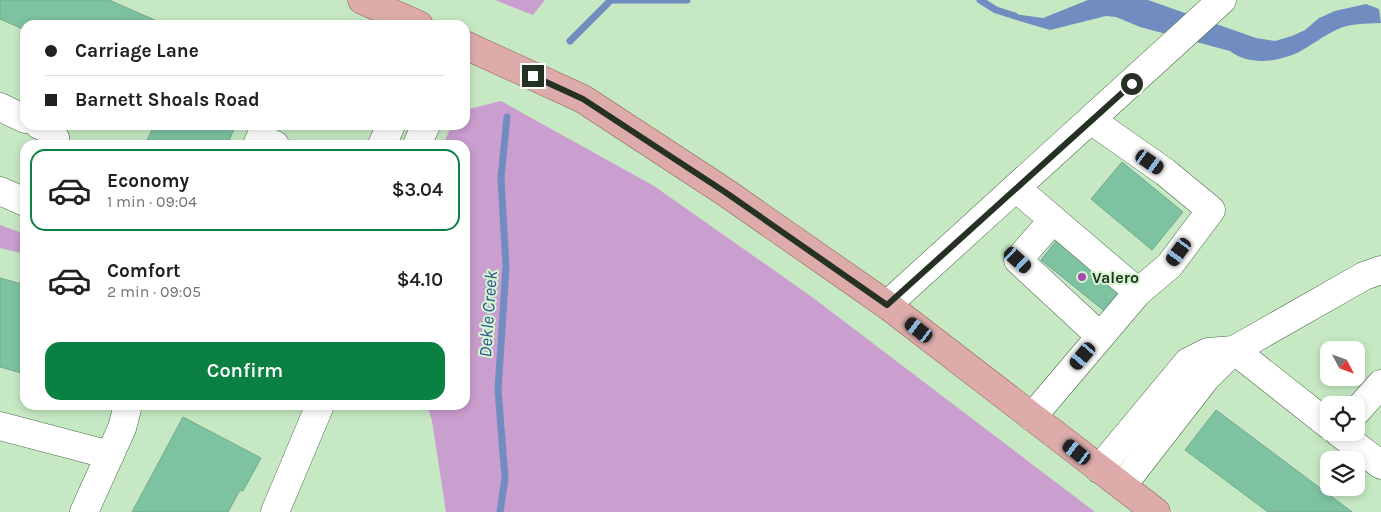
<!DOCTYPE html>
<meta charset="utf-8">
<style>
body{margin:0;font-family:Karla,sans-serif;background:#f2f2f2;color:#202124;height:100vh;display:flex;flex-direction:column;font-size:19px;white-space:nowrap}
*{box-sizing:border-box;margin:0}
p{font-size:16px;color:#757577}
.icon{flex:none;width:28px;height:28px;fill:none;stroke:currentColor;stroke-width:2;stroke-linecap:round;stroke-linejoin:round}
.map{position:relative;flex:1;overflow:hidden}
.side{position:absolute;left:20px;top:140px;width:450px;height:270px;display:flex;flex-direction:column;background:#fff;border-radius:15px;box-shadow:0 2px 8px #0003}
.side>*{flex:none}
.top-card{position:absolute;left:20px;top:20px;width:450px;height:110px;border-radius:15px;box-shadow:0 2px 8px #0003;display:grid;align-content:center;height:110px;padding:0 25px;background:#fff}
.needle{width:32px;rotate:131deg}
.tools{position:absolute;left:1320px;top:341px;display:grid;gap:10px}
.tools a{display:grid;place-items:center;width:45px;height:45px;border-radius:10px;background:#fff;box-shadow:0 2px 8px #0003;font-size:25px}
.end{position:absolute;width:22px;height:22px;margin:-11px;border:6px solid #243123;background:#fff;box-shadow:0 0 0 2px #fff}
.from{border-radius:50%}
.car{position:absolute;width:15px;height:30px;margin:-15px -8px;border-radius:6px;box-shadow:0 0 4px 1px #0007;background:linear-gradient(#222 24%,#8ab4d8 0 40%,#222 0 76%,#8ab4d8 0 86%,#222 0)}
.top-card b{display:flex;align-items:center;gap:18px;height:48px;font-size:19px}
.top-card b+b{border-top:1px solid #e0e0e0}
.top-card i{width:12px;height:12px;background:#202124}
ul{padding:9px 0 0;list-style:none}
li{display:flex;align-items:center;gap:15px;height:82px;margin:0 10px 8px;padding:0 15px;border:2px solid transparent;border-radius:15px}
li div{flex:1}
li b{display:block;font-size:19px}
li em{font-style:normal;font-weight:600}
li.selected{border-color:#0b8043}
li>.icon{width:45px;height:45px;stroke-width:1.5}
.primary-button{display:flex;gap:10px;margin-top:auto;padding:10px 25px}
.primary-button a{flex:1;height:58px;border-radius:15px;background:#0b8043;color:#fff;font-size:20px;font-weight:600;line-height:58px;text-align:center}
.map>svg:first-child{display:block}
.green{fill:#ca9ece}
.water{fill:#718cc1}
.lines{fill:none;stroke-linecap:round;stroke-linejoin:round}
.stream{stroke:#718cc1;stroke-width:7}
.building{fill:#7dc3a2;stroke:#76a78f}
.minor-casing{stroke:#4b6a49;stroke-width:29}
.major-casing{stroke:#8d5d56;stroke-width:29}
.minor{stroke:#fff;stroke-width:28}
.major{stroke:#ddacaa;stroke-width:28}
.route{stroke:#243123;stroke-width:6}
.poi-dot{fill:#a648b2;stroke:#d3f6d0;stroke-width:2}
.labels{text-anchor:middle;stroke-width:4;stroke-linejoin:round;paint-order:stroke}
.poi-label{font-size:16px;font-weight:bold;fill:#243123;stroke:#d3f6d0;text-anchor:start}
.water-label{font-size:18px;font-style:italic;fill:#305092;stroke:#d3f6d0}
</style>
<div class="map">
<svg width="1381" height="512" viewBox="0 0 1381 512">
<rect width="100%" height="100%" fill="#c6e9c3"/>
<g class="green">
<path d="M495,0H545L533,15Z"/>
<path d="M501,101L654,186L812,297L1095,512H446L432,421L427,405H465V145H443L452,125H465V110Z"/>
<path d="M0,225L25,234V254L0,248Z"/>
</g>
<path class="water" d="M1088,0H1148L1256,38L1275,41L1292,36L1305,30L1319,18L1335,11L1366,4L1379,9L1381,23C1365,24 1350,23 1336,30C1323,36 1312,45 1299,52C1278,62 1249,66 1230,51L1140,27L1116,17L1106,16L1050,30L1016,20L1007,13L1043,18Z"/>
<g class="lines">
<g class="stream">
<path d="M980,0L996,10L1015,16"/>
<path d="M570,41L611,0H687"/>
<path d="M500,512L505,478L498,390L506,267L501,178L507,117"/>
</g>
</g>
<g class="building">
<path d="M0,0H109L166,25H25V30L0,19Z"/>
<path d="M154,125H236L227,145H145Z"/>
<path d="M1122,162L1183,212L1152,250L1091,199Z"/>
<path d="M1056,241L1123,294L1107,313L1041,260Z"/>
<path d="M24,277L25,278V374L0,367V278L22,284Z"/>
<path d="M1216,410L1352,512H1268L1185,450Z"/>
<path d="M183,417L261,458L243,491L240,490L228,512H132Z"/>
</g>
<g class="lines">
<g class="minor-casing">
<g id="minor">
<path d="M0,107L25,119"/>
<path d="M1091,120L1165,172L1211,210L1169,266L1138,292"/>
<path d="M39,125L46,128L55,138L52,145"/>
<path d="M257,145L260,138L275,145"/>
<path d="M382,145L391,125"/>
<path d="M417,145L426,125"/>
<path d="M1016,188L1138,292L1032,417"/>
<path d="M0,191L25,202"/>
<path d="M1053,220L1018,260L1100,336"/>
<path d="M887,305L1222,0"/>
<path d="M1356,412L1381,384"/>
<path d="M0,426L110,455"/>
<path d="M1338,432L1381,465"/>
<path d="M1099,469L1188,362L1208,352L1234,350L1329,425"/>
<path d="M1122,486L1206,378L1234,350L1364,276L1381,270"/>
<path d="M84,512L122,428L128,405"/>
<path d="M275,512L320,405"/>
</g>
</g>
<g class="major-casing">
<g id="major">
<path d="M362,0L419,25"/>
<path d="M465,45L583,99L725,192L887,305L1156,512"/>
</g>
</g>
<use href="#minor" class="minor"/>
<use href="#major" class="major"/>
</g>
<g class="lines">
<path class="route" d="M533,76L583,99L725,192L887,305L1132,84"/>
</g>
<circle class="poi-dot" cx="1082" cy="277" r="5"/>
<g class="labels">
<g class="poi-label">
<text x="1092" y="283">Valero</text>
</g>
<g class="water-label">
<text transform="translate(488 314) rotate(-86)" y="6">Dekle Creek</text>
</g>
</g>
</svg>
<div class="tools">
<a><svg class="needle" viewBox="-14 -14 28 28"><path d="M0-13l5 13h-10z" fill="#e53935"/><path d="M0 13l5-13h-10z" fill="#757577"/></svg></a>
<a><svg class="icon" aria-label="locate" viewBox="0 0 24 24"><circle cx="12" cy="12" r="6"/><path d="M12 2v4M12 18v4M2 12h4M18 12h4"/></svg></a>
<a><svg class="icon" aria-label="layers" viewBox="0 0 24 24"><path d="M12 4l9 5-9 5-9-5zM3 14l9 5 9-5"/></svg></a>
</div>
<i class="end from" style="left:1132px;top:84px"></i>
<i class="end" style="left:533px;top:76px"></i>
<i class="car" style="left:1150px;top:162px;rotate:125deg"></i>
<i class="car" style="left:1179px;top:252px;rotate:216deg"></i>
<i class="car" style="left:1018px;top:260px;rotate:132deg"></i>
<i class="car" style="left:919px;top:330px;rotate:308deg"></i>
<i class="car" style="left:1083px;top:356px;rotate:220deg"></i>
<i class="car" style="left:1077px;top:452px;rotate:308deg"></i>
<div class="top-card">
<b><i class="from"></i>Carriage Lane</b>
<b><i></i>Barnett Shoals Road</b>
</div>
<section class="side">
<ul>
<li class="selected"><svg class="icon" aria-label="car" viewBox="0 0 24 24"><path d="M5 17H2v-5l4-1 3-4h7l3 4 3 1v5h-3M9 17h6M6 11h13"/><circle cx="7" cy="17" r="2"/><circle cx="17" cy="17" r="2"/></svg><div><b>Economy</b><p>1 min · 09:04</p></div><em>$3.04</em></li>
<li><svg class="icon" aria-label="car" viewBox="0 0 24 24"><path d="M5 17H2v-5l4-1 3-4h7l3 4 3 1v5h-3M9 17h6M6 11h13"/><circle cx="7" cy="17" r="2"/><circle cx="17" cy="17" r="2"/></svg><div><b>Comfort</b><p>2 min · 09:05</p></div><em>$4.10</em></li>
</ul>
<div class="primary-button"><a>Confirm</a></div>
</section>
</div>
